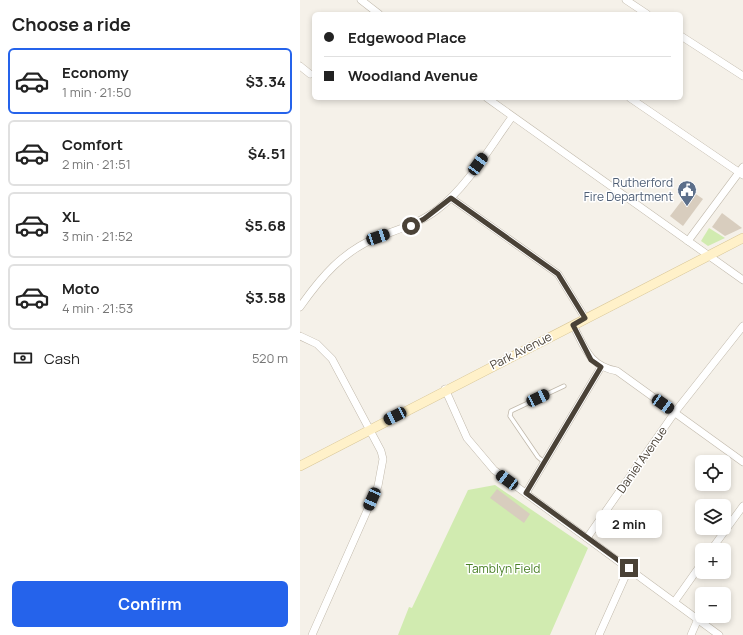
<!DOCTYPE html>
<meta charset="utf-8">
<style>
body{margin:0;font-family:Manrope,sans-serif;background:#f6f6f6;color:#222;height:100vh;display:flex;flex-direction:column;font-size:15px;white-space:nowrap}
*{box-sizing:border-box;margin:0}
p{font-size:13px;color:#767676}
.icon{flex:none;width:22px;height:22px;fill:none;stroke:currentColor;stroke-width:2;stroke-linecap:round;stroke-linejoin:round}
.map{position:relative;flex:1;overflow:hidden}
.panel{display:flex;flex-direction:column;background:#fff;width:300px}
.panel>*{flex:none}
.top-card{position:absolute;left:12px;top:12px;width:371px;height:88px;border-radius:6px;box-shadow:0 2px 6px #0003;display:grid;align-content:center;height:88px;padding:0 12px;background:#fff}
.tools{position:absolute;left:395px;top:455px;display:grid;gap:8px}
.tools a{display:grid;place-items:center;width:36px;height:36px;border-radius:6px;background:#fff;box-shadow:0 2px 6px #0003;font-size:20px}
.end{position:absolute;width:18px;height:18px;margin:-9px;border:5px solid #4a4237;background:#fff;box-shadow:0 0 0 2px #fff}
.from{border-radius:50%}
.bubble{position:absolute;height:28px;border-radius:6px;background:#fff;box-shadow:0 2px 6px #0003;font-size:13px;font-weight:700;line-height:28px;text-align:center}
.car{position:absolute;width:12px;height:24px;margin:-12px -6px;border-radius:5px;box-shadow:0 0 3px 1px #0007;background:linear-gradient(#222 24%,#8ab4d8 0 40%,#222 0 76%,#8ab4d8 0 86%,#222 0)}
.top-card b{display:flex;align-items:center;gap:14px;height:38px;font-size:15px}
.top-card b+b{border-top:1px solid #e0e0e0}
.top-card i{width:10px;height:10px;background:#222}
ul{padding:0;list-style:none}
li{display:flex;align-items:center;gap:12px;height:66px;margin:0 8px 6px;padding:0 4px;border:2px solid #e0e0e0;border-radius:6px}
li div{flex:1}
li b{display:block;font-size:15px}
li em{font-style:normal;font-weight:700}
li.current{border-color:#2563eb}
li>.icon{width:36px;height:36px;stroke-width:1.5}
h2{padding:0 12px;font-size:18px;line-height:48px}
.pay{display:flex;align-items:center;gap:10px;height:44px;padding:0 12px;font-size:15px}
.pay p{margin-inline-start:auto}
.button{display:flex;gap:8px;margin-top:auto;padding:8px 12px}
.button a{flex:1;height:46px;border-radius:6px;background:#2563eb;color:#fff;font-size:16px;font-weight:700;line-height:46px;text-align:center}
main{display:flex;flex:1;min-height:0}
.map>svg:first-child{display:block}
.green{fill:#d1ebb0}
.building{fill:#d8cdbe}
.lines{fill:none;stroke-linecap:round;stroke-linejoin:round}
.lane-casing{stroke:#c1b9ab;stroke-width:5}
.street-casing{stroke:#c1b9ab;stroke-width:8}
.secondary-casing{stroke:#d8c697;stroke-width:10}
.lane{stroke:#fff;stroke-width:3.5}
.street{stroke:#fff;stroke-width:7}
.secondary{stroke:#fff1c9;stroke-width:9}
.route{stroke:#4a4237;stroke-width:5}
.labels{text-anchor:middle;stroke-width:3;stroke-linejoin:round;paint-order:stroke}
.service-label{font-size:12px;fill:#4e5e75;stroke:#fff;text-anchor:end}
.street-label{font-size:12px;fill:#4a4237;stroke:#fff}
.park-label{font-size:12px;fill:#498026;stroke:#fff}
</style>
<main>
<section class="panel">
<h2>Choose a ride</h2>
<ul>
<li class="current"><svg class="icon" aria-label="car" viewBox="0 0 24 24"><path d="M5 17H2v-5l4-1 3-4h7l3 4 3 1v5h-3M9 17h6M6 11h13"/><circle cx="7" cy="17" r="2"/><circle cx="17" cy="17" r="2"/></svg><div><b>Economy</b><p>1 min · 21:50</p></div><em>$3.34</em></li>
<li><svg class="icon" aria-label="car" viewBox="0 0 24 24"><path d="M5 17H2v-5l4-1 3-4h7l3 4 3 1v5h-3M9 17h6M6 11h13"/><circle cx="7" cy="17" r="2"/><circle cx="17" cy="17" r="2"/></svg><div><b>Comfort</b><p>2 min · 21:51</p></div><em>$4.51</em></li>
<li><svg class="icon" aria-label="car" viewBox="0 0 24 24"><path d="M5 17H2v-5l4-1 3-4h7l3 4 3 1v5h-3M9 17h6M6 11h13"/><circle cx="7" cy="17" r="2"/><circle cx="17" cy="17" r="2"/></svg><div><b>XL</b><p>3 min · 21:52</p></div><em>$5.68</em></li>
<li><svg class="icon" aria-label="car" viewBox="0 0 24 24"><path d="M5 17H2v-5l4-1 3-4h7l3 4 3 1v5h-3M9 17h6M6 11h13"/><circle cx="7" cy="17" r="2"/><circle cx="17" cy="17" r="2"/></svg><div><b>Moto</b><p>4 min · 21:53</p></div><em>$3.58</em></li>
</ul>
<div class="pay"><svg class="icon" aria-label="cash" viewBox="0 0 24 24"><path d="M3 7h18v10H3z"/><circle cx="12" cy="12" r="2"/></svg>Cash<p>520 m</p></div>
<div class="button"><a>Confirm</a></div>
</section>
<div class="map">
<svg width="443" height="635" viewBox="0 0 443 635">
<rect width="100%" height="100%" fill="#f5f1e9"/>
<g class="green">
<path d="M409,228L425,238L408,246L401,241Z"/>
<path d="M195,485L288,548L250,635H98L109,607L112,608L168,490Z"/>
</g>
<g class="building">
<path d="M390,190L403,199L383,226L370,216Z"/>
<path d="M422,213L442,228L425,236L412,227Z"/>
<path d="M197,489L230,514L224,523L190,498Z"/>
</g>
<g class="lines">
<g class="lane-casing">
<path id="lane" d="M244,462L238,457L210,416L211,411L264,386"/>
</g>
<g class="street-casing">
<g id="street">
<path d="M61,0L79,14"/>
<path d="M326,0L347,14"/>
<path d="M381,36L443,76"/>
<path d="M0,66L10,74"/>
<path d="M187,98L443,280"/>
<path d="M330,98L443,175"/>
<path d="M151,198L258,274L285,318"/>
<path d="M388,241L443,167"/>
<path d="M0,307C21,277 43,251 78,237C99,229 119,224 138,209C167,187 190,147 212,117"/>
<path d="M273,325C285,348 289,366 317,371L443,462"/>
<path d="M0,336L17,344L32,359L81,451L83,459L78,486L12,635"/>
<path d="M145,389L167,438L194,470L419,635"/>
<path d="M226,493L301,367"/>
<path d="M287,538L375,412L443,326"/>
<path d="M411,550L443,506"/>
<path d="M375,601L402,563"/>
<path d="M299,635L329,568"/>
<path d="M391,635L398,619"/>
</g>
</g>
<g class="secondary-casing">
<path id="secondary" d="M0,466L443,238"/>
</g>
<use href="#lane" class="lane"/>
<use href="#street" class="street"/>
<use href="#secondary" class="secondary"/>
</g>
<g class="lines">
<path class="route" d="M111,226L124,219L151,198L258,274L285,318L273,325L291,360L301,367L226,493L329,568"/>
</g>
<defs>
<g id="civic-pin" transform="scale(1)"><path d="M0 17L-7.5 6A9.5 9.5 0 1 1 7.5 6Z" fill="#5c6f8a" stroke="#fff"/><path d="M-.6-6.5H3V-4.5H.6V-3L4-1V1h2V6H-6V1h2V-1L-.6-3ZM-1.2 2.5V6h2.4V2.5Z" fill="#fff"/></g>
</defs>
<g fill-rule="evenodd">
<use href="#civic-pin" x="387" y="190"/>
</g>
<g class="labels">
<g class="service-label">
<text x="373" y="187">Rutherford<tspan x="373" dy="14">Fire Department</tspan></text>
</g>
<g class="street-label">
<text transform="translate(221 351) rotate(-27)" y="4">Park Avenue</text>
<text transform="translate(342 460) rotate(-55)" y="4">Daniel Avenue</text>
</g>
<g class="park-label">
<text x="203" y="573">Tamblyn Field</text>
</g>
</g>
</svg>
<div class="tools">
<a><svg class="icon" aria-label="locate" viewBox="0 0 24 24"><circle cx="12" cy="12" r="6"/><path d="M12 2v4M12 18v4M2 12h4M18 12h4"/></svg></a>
<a><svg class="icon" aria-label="layers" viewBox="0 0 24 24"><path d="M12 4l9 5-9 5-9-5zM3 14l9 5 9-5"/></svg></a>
<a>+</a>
<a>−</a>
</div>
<i class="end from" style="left:111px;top:226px"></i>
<i class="end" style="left:329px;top:568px"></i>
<div class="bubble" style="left:296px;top:510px;width:66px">2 min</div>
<i class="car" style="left:178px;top:164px;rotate:36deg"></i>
<i class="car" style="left:78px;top:237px;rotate:71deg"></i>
<i class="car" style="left:238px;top:398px;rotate:65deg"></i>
<i class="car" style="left:363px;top:404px;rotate:125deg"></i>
<i class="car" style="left:95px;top:416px;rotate:243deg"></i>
<i class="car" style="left:207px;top:480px;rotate:306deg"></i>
<i class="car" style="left:72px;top:499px;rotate:204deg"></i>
<div class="top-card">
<b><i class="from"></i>Edgewood Place</b>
<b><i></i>Woodland Avenue</b>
</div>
</div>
</main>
